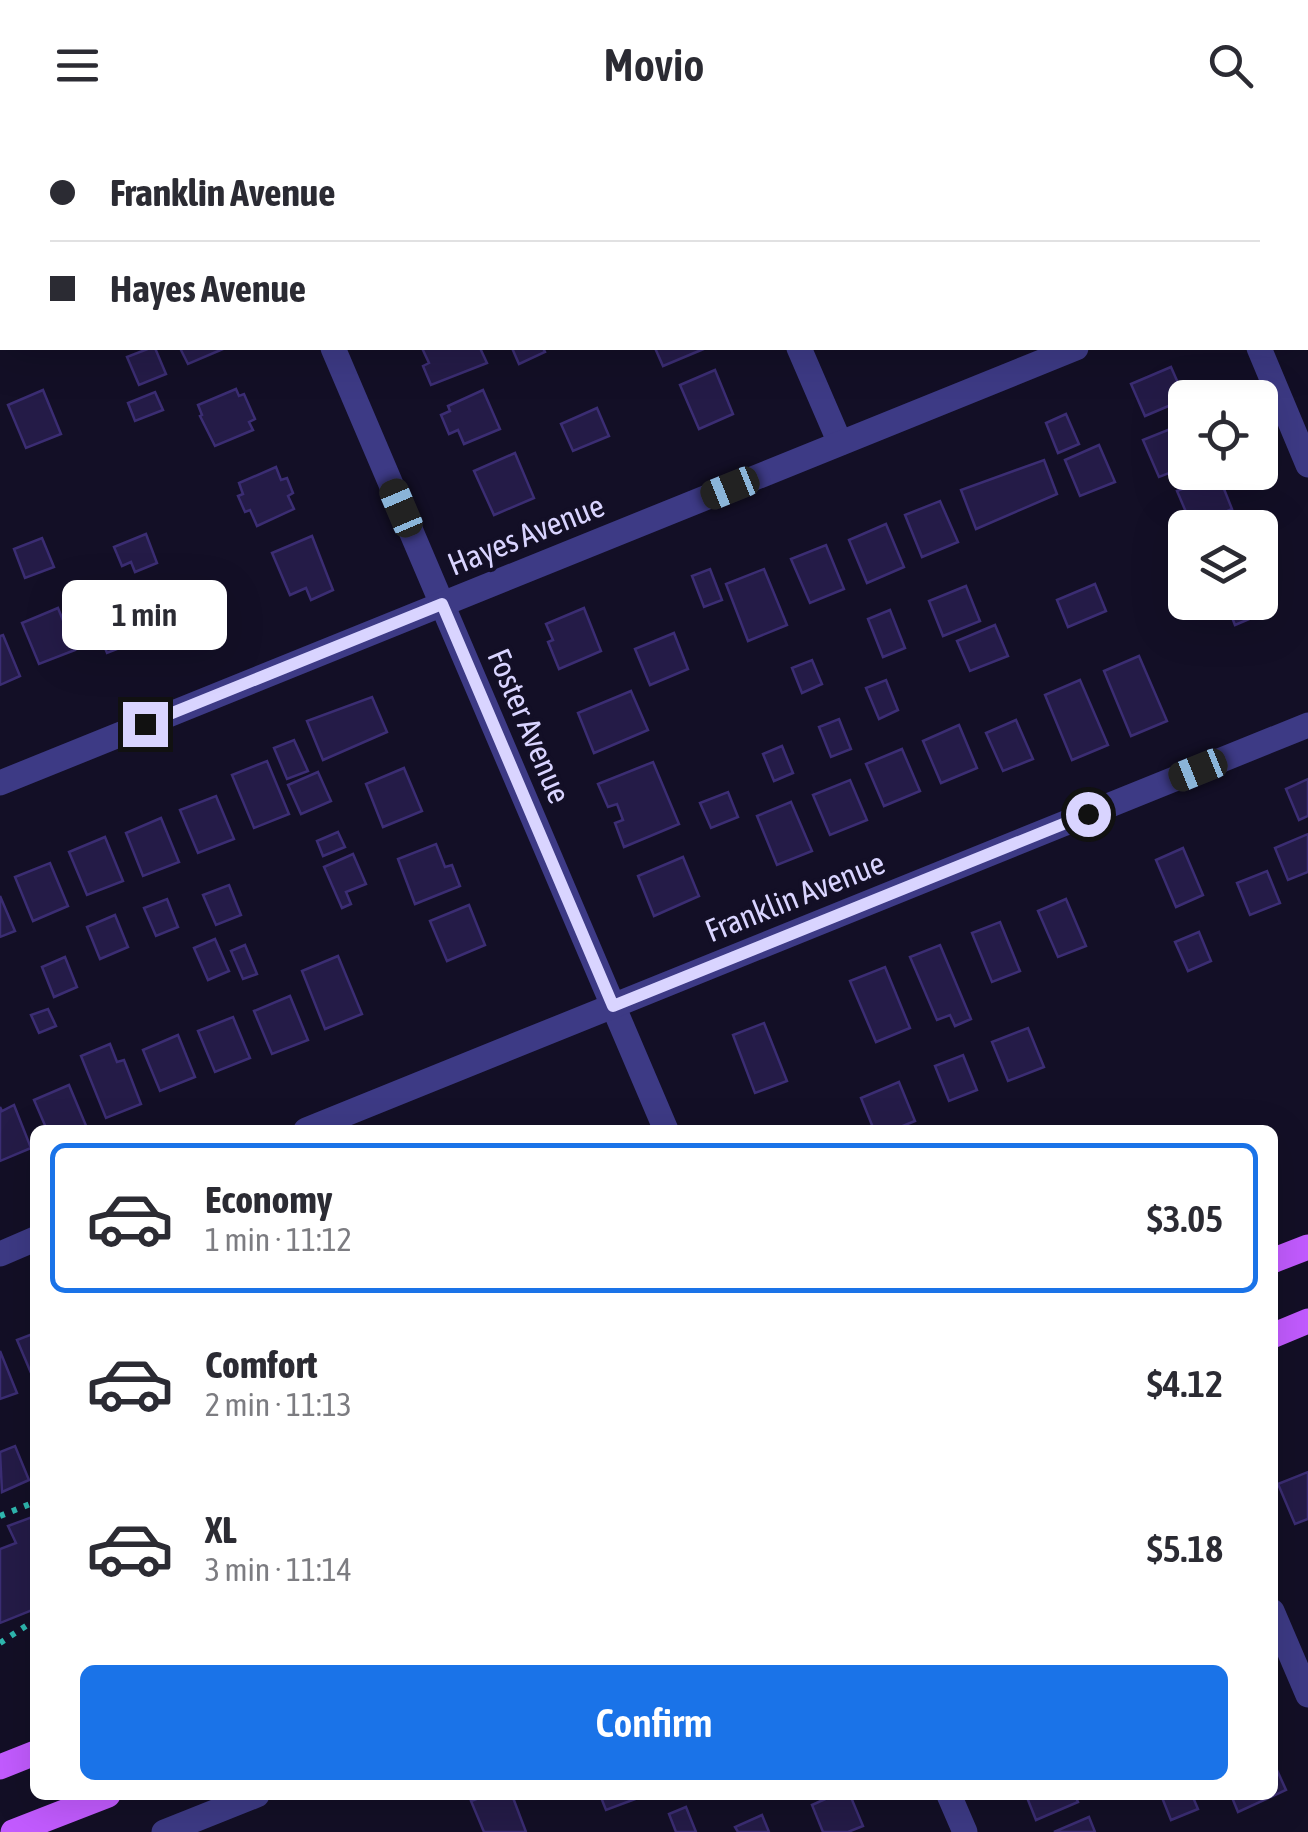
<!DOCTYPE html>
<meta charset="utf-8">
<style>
body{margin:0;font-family:"Asap Condensed",sans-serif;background:#f2f2f3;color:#2b2b33;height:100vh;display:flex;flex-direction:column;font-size:38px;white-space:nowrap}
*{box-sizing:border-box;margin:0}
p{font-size:32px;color:#7c7c81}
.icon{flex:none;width:55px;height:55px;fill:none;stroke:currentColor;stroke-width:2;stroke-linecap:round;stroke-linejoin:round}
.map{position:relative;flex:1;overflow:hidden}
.details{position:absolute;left:30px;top:995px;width:1248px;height:675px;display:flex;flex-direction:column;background:#fff;border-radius:15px;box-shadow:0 10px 40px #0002}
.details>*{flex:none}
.banner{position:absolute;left:0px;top:0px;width:1310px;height:220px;box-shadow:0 10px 40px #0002;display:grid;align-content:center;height:220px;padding:0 50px;background:#fff}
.tools{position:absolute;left:1168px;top:250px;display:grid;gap:20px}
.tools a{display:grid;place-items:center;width:110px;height:110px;border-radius:15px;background:#fff;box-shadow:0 10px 40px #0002;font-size:50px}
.end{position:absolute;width:45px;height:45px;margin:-22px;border:12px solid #d9d4ff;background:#111;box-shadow:0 0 0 5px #111}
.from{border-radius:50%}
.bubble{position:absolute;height:70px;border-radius:15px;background:#fff;box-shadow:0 10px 40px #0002;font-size:32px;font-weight:600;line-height:70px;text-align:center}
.car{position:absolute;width:30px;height:60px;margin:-30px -15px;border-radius:12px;box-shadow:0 0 8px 2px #0007;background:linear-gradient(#222 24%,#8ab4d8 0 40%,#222 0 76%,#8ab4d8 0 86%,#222 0)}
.banner b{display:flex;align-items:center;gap:35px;height:95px;font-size:38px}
.banner b+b{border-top:2px solid #e1e1e2}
.banner i{width:25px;height:25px;background:#2b2b33}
ul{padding:18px 0 0;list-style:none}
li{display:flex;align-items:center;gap:30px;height:150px;margin:0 20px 15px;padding:0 30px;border:5px solid transparent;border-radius:15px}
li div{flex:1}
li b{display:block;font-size:38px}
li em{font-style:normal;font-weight:600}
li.selected{border-color:#1a73e8}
li>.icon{width:90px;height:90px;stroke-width:1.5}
.action{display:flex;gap:20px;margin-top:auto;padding:20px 50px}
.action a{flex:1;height:115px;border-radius:15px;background:#1a73e8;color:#fff;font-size:40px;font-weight:600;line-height:115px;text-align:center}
header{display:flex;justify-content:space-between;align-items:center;height:130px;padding:0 50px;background:#fff;font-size:45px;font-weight:600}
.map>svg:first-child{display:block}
.building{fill:#241b47;stroke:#3b2d73;stroke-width:2.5}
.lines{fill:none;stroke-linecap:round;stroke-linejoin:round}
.path{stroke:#2fb8b0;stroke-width:6;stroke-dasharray:5 8;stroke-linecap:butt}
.minor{stroke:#3d3a85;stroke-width:25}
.major{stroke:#c25bff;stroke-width:25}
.route{stroke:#d9d4ff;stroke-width:12}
.labels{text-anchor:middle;stroke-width:8;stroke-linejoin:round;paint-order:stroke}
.street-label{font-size:32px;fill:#d9d4ff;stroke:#130f26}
</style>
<header><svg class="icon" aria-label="menu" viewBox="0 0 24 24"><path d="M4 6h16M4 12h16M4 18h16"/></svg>Movio<svg class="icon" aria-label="search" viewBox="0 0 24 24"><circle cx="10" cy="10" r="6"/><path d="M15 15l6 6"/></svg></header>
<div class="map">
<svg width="1308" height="1702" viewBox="0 0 1308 1702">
<rect width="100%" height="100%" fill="#130f26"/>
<g class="building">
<path d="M150,218H155L166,244L139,255L127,227Z"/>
<path d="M180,218H222L223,219L188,234Z"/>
<path d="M422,218H480L487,233L431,255L423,236L429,233Z"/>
<path d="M512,218H543L545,222L519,234Z"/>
<path d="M655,218H706L663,236Z"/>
<path d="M1171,237L1185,269L1145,286L1131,254Z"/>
<path d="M715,240L733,284L699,299L680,255Z"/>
<path d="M236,259L239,266L244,264L255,289L249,292L253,300L215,316L200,286L202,285L198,275Z"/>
<path d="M43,260L61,304L26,318L8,275Z"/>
<path d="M483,260L500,299L464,314L458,300L449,304L441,285L450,281L448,276Z"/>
<path d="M155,262L163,280L135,291L128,273Z"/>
<path d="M597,278L609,306L573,321L561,294Z"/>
<path d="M1066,284L1079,314L1058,323L1046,293Z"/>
<path d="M1185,293V337L1159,347L1143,310Z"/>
<path d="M1099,315L1115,352L1080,366L1065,330Z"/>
<path d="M515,323L534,368L494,385L474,341Z"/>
<path d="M1044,330L1057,364L976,399L961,360Z"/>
<path d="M276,337L281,350L287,348L293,363L288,366L294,379L257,396L250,380L245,382L238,366L243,364L239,353Z"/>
<path d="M1218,344L1232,379L1192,396L1177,361Z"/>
<path d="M940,371L958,412L922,427L905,385Z"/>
<path d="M886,394L904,437L867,453L849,410Z"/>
<path d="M146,404L157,433L135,442L131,432L122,436L114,417Z"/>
<path d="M312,406L333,460L311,470L306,458L290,465L272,423Z"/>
<path d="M42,408L54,437L25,448L14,419Z"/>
<path d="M826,415L844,459L810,473L791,429Z"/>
<path d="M710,439L722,470L704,477L692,446Z"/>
<path d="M764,439L787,495L748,511L726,454Z"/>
<path d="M1260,443L1275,478L1235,495L1226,472H1260Z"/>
<path d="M138,453L154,492L131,501L135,512L107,523L87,474Z"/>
<path d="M1095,454L1106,481L1068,497L1057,470Z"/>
<path d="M966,456L980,491L943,506L929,471Z"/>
<path d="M58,478L75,520L39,534L22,493Z"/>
<path d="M584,478L601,521L559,539L548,512L553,510L546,494Z"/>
<path d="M890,480L905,518L883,527L868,489Z"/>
<path d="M995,495L1008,526L970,541L957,511Z"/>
<path d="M674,503L688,539L650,555L635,519Z"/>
<path d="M3,505L20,546L0,555V506Z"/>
<path d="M1139,526L1167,591L1131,606L1104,541Z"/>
<path d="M812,530L822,554L802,563L792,538Z"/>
<path d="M886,550L898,580L879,589L866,558Z"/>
<path d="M1080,550L1108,615L1072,630L1045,565Z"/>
<path d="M631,561L648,600L594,623L578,583Z"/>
<path d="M372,567L387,602L323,630L307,591Z"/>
<path d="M839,589L851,619L831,627L819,597Z"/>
<path d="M1016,590L1033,629L1003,641L986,603Z"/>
<path d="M959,595L977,638L941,653L923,611Z"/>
<path d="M294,610L308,641L287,649L274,618Z"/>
<path d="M782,616L793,643L774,651L763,624Z"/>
<path d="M902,619L920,661L884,676L866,634Z"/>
<path d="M267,631L289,684L254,698L232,645Z"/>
<path d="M653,632L679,694L624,717L615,693L623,690L617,674L608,677L598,654Z"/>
<path d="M404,638L422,681L383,697L366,654Z"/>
<path d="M318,642L331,671L301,684L288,655Z"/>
<path d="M1308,649V686L1299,690L1286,659Z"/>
<path d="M850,650L867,690L830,705L813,665Z"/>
<path d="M728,662L738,687L711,698L700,673Z"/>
<path d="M216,666L234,709L198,723L180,680Z"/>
<path d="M791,672L812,721L777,735L757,686Z"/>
<path d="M161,688L179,732L143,746L126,703Z"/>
<path d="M338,702L345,717L323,726L317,711Z"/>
<path d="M1308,704V742L1288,750L1275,718Z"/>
<path d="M105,707L123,751L87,765L69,722Z"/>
<path d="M436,714L445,737L452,735L460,756L415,774L398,729Z"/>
<path d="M1183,718L1203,765L1176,777L1156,730Z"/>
<path d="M353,724L366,754L346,762L351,774L342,778L324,737Z"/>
<path d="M683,727L699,766L654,786L638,746Z"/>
<path d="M50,733L68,776L33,791L15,747Z"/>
<path d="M1267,741L1280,773L1250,785L1237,753Z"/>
<path d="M229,755L241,785L216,795L203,765Z"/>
<path d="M0,766L15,801L0,807Z"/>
<path d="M167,769L178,797L156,806L144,778Z"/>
<path d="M1066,769L1086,816L1058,827L1038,781Z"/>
<path d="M469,775L485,815L447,831L430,791Z"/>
<path d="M115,785L128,817L100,829L87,797Z"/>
<path d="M1000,792L1020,841L992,852L972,803Z"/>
<path d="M1199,802L1211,831L1188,841L1175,812Z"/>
<path d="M215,809L229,841L208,850L194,818Z"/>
<path d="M245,815L257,844L243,849L231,821Z"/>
<path d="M940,815L971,889L955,896L950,885L937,890L910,827Z"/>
<path d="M338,826L362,884L325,899L302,841Z"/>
<path d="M65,827L77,857L54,867L42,837Z"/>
<path d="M885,837L910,898L876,912L850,851Z"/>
<path d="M290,866L308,910L272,924L254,881Z"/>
<path d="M48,879L56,896L39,903L31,885Z"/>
<path d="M233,887L250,928L215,942L198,901Z"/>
<path d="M764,893L787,951L755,963L733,905Z"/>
<path d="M1028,898L1044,937L1008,951L992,912Z"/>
<path d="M178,905L195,947L160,961L143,920Z"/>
<path d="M110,914L117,932L124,930L141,974L106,988L81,926Z"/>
<path d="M963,925L977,960L949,971L935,936Z"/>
<path d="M899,952L915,991L893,1000H874L861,968Z"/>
<path d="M69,955L87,998L47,1000L34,970Z"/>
<path d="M14,975L31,1018L0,1031V977L2,981Z"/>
<path d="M35,1203V1250H34L17,1210Z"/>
<path d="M0,1221L17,1263L0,1269Z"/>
<path d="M15,1316L29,1350L2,1362L0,1322Z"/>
<path d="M1308,1342V1389L1295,1394L1278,1354Z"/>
<path d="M35,1386V1479L0,1493V1419L16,1413L8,1396Z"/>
<path d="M1272,1629L1286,1660L1238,1682L1231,1665H1272Z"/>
<path d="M487,1665H512L526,1702H484L471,1671Z"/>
<path d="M600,1665H646L606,1680Z"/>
<path d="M834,1665H850L863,1696L848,1702H823L812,1675Z"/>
<path d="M1026,1665H1075L1078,1672L1036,1690Z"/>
<path d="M1161,1665H1192L1198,1679L1171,1690Z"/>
<path d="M686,1677L696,1702H676L669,1684Z"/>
<path d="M762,1685L769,1702H738L735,1697Z"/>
<path d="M1089,1687L1095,1702H1054Z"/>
</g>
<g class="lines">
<g class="path">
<path d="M0,1386L35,1372"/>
<path d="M0,1513L35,1490"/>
</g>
<g class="minor">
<path d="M240,0L241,2"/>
<path d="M706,0L707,2"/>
<path d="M1168,0L1169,2"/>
<path d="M0,175L2,174"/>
<path d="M333,218L666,1000"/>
<path d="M799,218L840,313"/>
<path d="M1259,218L1308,335"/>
<path d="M0,653L1076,218"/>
<path d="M306,1000L1308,595"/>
<path d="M0,1124L35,1109"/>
<path d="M1272,1481L1308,1565"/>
<path d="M949,1665L965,1702"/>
<path d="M164,1702L257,1665"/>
</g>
<g class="major">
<path d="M1272,1131L1308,1117"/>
<path d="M1272,1206L1308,1191"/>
<path d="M0,1637L35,1623"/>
<path d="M13,1702L108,1665"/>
</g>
</g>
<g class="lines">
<path class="route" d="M145,594L442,474L613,876L1088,684"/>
</g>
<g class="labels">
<g class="street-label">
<text transform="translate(526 405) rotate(-22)" y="11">Hayes Avenue</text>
<text transform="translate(529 596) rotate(67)" y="11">Foster Avenue</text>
<text transform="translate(795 767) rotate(-22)" y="11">Franklin Avenue</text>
</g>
</g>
</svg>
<div class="tools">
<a><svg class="icon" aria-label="locate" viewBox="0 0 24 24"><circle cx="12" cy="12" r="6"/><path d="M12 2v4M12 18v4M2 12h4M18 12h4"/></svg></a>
<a><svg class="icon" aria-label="layers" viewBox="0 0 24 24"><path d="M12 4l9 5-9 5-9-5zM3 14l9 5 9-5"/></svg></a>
</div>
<i class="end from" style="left:1088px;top:684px"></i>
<i class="end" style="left:145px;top:594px"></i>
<div class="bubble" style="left:62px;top:450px;width:165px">1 min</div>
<i class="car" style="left:730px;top:358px;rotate:248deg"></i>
<i class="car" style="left:401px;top:378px;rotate:337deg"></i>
<i class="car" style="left:1198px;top:640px;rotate:248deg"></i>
<div class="banner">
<b><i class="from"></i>Franklin Avenue</b>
<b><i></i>Hayes Avenue</b>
</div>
<section class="details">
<ul>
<li class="selected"><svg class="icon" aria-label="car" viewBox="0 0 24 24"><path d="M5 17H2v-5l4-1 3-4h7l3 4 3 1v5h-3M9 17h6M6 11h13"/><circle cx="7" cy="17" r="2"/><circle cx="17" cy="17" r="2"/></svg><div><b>Economy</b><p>1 min · 11:12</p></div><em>$3.05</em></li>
<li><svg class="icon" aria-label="car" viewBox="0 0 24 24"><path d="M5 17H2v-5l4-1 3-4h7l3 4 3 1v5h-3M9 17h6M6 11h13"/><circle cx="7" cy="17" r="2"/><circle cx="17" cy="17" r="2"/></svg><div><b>Comfort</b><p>2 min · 11:13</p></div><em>$4.12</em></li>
<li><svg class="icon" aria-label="car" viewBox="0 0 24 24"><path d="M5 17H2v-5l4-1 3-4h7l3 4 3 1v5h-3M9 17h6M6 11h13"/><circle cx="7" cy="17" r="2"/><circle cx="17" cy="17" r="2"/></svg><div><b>XL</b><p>3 min · 11:14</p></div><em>$5.18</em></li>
</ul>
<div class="action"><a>Confirm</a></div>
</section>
</div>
